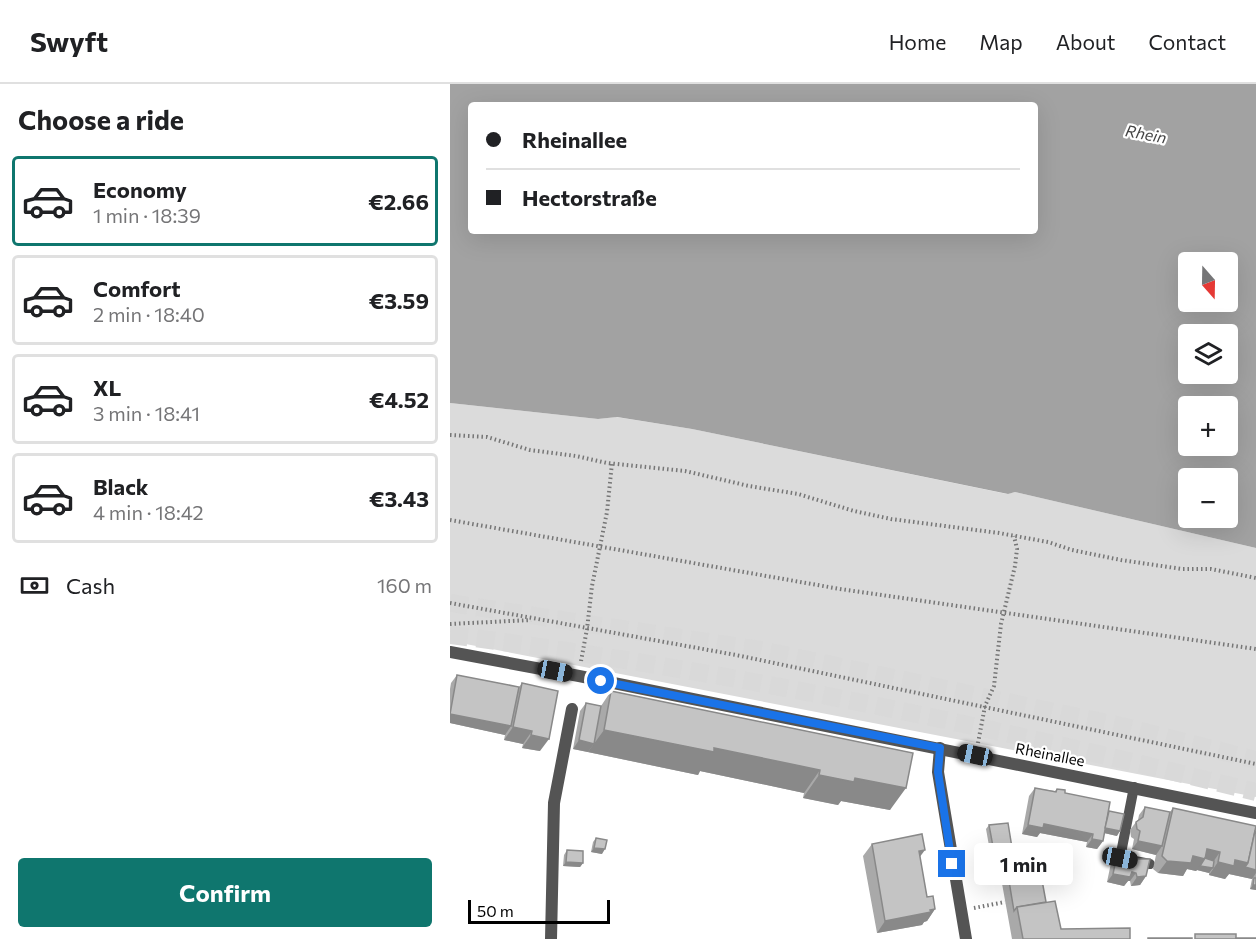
<!DOCTYPE html>
<meta charset="utf-8">
<style>
body{margin:0;font-family:Commissioner,sans-serif;background:#f6f6f6;color:#202124;height:100vh;display:flex;flex-direction:column;font-size:22px;white-space:nowrap}
*{box-sizing:border-box;margin:0}
p{font-size:20px;color:#757577}
.icon{flex:none;width:33px;height:33px;fill:none;stroke:currentColor;stroke-width:2;stroke-linecap:round;stroke-linejoin:round}
.map{position:relative;flex:1;overflow:hidden}
.panel{display:flex;flex-direction:column;background:#fff;width:450px}
.panel>*{flex:none}
.top-card{position:absolute;left:18px;top:18px;width:570px;height:132px;border-radius:6px;box-shadow:0 6px 24px #0002;display:grid;align-content:center;height:132px;padding:0 18px;background:#fff}
.needle{width:39px;rotate:160deg}
.buttons{position:absolute;left:728px;top:168px;display:grid;gap:12px}
.buttons a{display:grid;place-items:center;width:60px;height:60px;border-radius:6px;background:#fff;box-shadow:0 6px 24px #0002;font-size:30px}
.scale{position:absolute;left:18px;bottom:15px;width:142px;box-sizing:border-box;padding-left:6px;border:3px solid #000;border-top:0;font-size:16px;line-height:21px;white-space:nowrap;color:#000;-webkit-text-stroke:4px #fff;paint-order:stroke}
.end{position:absolute;width:27px;height:27px;margin:-14px;border:8px solid #1a73e8;background:#fff;box-shadow:0 0 0 3px #fff}
.from{border-radius:50%}
.bubble{position:absolute;height:42px;border-radius:6px;background:#fff;box-shadow:0 6px 24px #0002;font-size:20px;font-weight:700;line-height:42px;text-align:center}
.car{position:absolute;width:18px;height:36px;margin:-18px -9px;border-radius:8px;box-shadow:0 0 4px 2px #0007;background:linear-gradient(#222 24%,#8ab4d8 0 40%,#222 0 76%,#8ab4d8 0 86%,#222 0)}
.top-card b{display:flex;align-items:center;gap:21px;height:57px;font-size:22px}
.top-card b+b{border-top:2px solid #e0e0e0}
.top-card i{width:15px;height:15px;background:#202124}
ul{padding:0;list-style:none}
li{display:flex;align-items:center;gap:18px;height:90px;margin:0 12px 9px;padding:0 6px;border:3px solid #e0e0e0;border-radius:6px}
li div{flex:1}
li b{display:block;font-size:22px}
li em{font-style:normal;font-weight:700}
li.selected{border-color:#0f766e}
li>.icon{width:54px;height:54px;stroke-width:1.5}
h2{padding:0 18px;font-size:27px;line-height:72px}
.pay{display:flex;align-items:center;gap:15px;height:66px;padding:0 18px;font-size:22px}
.pay p{margin-inline-start:auto}
.cta{display:flex;gap:12px;margin-top:auto;padding:12px 18px}
.cta a{flex:1;height:69px;border-radius:6px;background:#0f766e;color:#fff;font-size:24px;font-weight:700;line-height:69px;text-align:center}
header{display:flex;align-items:center;gap:36px;box-sizing:border-box;height:84px;padding:0 30px;background:#fff;border-bottom:2px solid #e0e0e0}
header strong{font-size:28px}
nav{display:flex;gap:33px;margin-inline-start:auto;font-size:21px}
main{display:flex;flex:1;min-height:0}
.map>svg:first-child{display:block}
.grass{fill:#dbdbdb}
.water{fill:#a2a2a2;fill-rule:evenodd}
.lines{fill:none;stroke-linecap:round;stroke-linejoin:round}
.highway-tunnel{stroke:#d9d9d9;stroke-width:18;stroke-dasharray:18 9;stroke-linecap:butt}
.path{stroke:#767676;stroke-width:4;stroke-dasharray:1.5 3;stroke-linecap:butt}
.lane{stroke:#545454;stroke-width:10}
.street{stroke:#545454;stroke-width:12}
.wall{fill:#a9a9a9}
.shaded-wall{fill:#898989}
.building{fill:#c4c4c4;stroke:#898989;stroke-width:1.5}
.route{stroke:#1a73e8;stroke-width:8}
.labels{text-anchor:middle;stroke-width:4.5;stroke-linejoin:round;paint-order:stroke}
.street-label{font-size:15px;fill:#000;stroke:#fff}
.water-label{font-size:16px;font-style:italic;fill:#434343;stroke:#fff}
</style>
<header>
<strong>Swyft</strong>
<nav><a>Home</a><a>Map</a><a>About</a><a>Contact</a></nav>
</header>
<main>
<section class="panel">
<h2>Choose a ride</h2>
<ul>
<li class="selected"><svg class="icon" aria-label="car" viewBox="0 0 24 24"><path d="M5 17H2v-5l4-1 3-4h7l3 4 3 1v5h-3M9 17h6M6 11h13"/><circle cx="7" cy="17" r="2"/><circle cx="17" cy="17" r="2"/></svg><div><b>Economy</b><p>1 min · 18:39</p></div><em>€2.66</em></li>
<li><svg class="icon" aria-label="car" viewBox="0 0 24 24"><path d="M5 17H2v-5l4-1 3-4h7l3 4 3 1v5h-3M9 17h6M6 11h13"/><circle cx="7" cy="17" r="2"/><circle cx="17" cy="17" r="2"/></svg><div><b>Comfort</b><p>2 min · 18:40</p></div><em>€3.59</em></li>
<li><svg class="icon" aria-label="car" viewBox="0 0 24 24"><path d="M5 17H2v-5l4-1 3-4h7l3 4 3 1v5h-3M9 17h6M6 11h13"/><circle cx="7" cy="17" r="2"/><circle cx="17" cy="17" r="2"/></svg><div><b>XL</b><p>3 min · 18:41</p></div><em>€4.52</em></li>
<li><svg class="icon" aria-label="car" viewBox="0 0 24 24"><path d="M5 17H2v-5l4-1 3-4h7l3 4 3 1v5h-3M9 17h6M6 11h13"/><circle cx="7" cy="17" r="2"/><circle cx="17" cy="17" r="2"/></svg><div><b>Black</b><p>4 min · 18:42</p></div><em>€3.43</em></li>
</ul>
<div class="pay"><svg class="icon" aria-label="cash" viewBox="0 0 24 24"><path d="M3 7h18v10H3z"/><circle cx="12" cy="12" r="2"/></svg>Cash<p>160 m</p></div>
<div class="cta"><a>Confirm</a></div>
</section>
<div class="map">
<svg width="806" height="855" viewBox="0 0 806 855">
<rect width="100%" height="100%" fill="#fff"/>
<path class="grass" d="M0,319L148,335L166,333L242,345L557,410L565,408L806,464V713L0,557Z"/>
<path class="water" d="M0,0H806V464L565,408L558,410L242,345L167,333L148,335L0,319ZM21,21H585V147H21ZM738,178H777V218H738ZM738,250H777V290H738ZM738,322H777V362H738ZM738,394H777V434H738Z"/>
<g class="lines">
<g class="highway-tunnel">
<path d="M0,519L311,566L671,642L806,676"/>
<path d="M0,551C272,585 540,642 806,708"/>
</g>
<g class="path">
<path d="M0,351L37,353L80,366L126,372L157,379L235,387L299,402L348,410L404,427L441,435L549,449L598,458L622,466L671,476L732,485H761L806,494"/>
<path d="M0,436L390,505L806,565"/>
<path d="M0,519L286,571L806,680"/>
<path d="M0,540L81,536"/>
<path d="M131,577L137,545L142,502L157,428L162,379"/>
<path d="M528,659L535,622L544,602L551,540L565,482L567,465L564,452"/>
<path d="M524,824L555,818"/>
</g>
<path class="lane" d="M684,703L670,774L700,780"/>
<g class="street">
<path d="M0,568L129,592L806,729"/>
<path d="M490,664L488,688L516,855"/>
<path d="M101,855L104,719L122,625"/>
</g>
</g>
<g class="wall">
<path d="M7,591L69,603L72,599L90,667L72,664L73,660L54,656L55,651L0,639V605L1,599Z"/>
<path d="M161,607L463,669L440,726L391,717L388,721L353,714L354,709L250,687L248,691L123,665L130,627L136,619L151,622Z"/>
<path d="M585,704L605,707L607,705L615,709L659,727L667,752L654,749L653,757L647,765L636,763L637,758L590,749L587,753L572,750L579,712Z"/>
<path d="M695,723L720,728L723,724L806,747V806L800,805L802,795L779,790L775,795L759,791V789L747,786L746,787L737,785L733,792L708,789L703,785L706,771L682,765L684,755L681,753L680,746L686,738L688,736L689,731Z"/>
<path d="M539,741L564,776L581,781L596,818L611,845L680,855H562L551,794V793L550,782L543,784L536,745Z"/>
<path d="M146,754L152,770L141,768L143,758Z"/>
<path d="M422,760L470,772L477,813L485,825L477,837L474,838L472,841L427,849L413,772Z"/>
<path d="M117,766L133,779L130,783L113,782L114,771Z"/>
<path d="M667,771L696,792L690,801L681,802L680,797H678L674,802L657,798L661,779Z"/>
</g>
<g class="shaded-wall">
<path d="M0,630L61,642L55,651L0,639Z"/>
<path d="M63,643L82,647L73,660L54,656Z"/>
<path d="M154,646L264,664L370,686L354,709L250,687L248,691L138,668Z"/>
<path d="M81,651L99,655L90,667L72,664Z"/>
<path d="M129,656L144,660L138,668L123,665Z"/>
<path d="M369,691L405,694L456,704L440,726L391,717L388,721L353,714Z"/>
<path d="M594,740L643,750L637,758L590,749L587,753L572,750L578,741Z"/>
<path d="M653,744L670,747L667,752L650,748Z"/>
<path d="M642,755L653,757L647,765L636,763Z"/>
<path d="M688,757L712,762L706,771L682,765Z"/>
<path d="M144,764L155,765L152,770L141,768Z"/>
<path d="M757,765L770,768L761,781L763,784L759,789L747,786L746,787L737,785L733,792L708,789L717,777L743,772Z"/>
<path d="M475,766L466,778L469,767Z"/>
<path d="M785,776L798,779L806,786V789L802,795L779,790L775,795L759,791L768,778Z"/>
<path d="M116,778L133,779L130,783L113,782Z"/>
<path d="M553,778L550,782L543,784L546,779Z"/>
<path d="M682,788L686,789L680,797H678L674,802L657,798L663,790Z"/>
<path d="M696,792L690,801L681,802L687,793Z"/>
<path d="M803,801H806V806L800,805Z"/>
<path d="M485,825L477,837L474,838L472,841L427,849L435,837Z"/>
</g>
<g class="building">
<path d="M7,591L69,603L61,642L0,630Z"/>
<path d="M72,599L108,607L99,655L81,651L82,647L63,643Z"/>
<path d="M161,607L463,669L456,704L405,694L404,698L369,691L370,686L264,664V668L154,646Z"/>
<path d="M136,619L151,622L144,660L129,656Z"/>
<path d="M585,704L606,708L607,705L615,706V709L660,718L653,757L642,755L643,750L594,740L593,744L578,741Z"/>
<path d="M695,723L720,728L712,762L688,757L690,747L687,745L686,738L693,733Z"/>
<path d="M723,724L806,742L798,779L785,776L784,782L768,778L770,768L757,765L755,775L743,772L741,779L717,777L712,772Z"/>
<path d="M659,727L674,730L670,747L655,744Z"/>
<path d="M558,739L564,776L580,774L581,781L557,785L554,788L553,778L546,779L539,741Z"/>
<path d="M805,747H806V786L795,783L798,779Z"/>
<path d="M472,750L475,766L469,767L477,813L483,812L485,825L480,826L481,828L435,837L422,760Z"/>
<path d="M146,754L157,756L155,765L144,764Z"/>
<path d="M117,766L133,767V779L116,778Z"/>
<path d="M667,771L686,775H700L696,792L687,793L686,789L682,788L680,793L663,790Z"/>
<path d="M755,774L764,777L763,784L750,782Z"/>
<path d="M589,780L596,818L567,823L564,827L557,785Z"/>
<path d="M804,794H806V801H803Z"/>
<path d="M605,817L611,845L680,844V855H573L567,823Z"/>
<rect x="745" y="850" width="41" height="5"/>
<rect x="698" y="854" width="44" height="1"/>
<rect x="786" y="854" width="20" height="1"/>
</g>
<g class="lines">
<path class="route" d="M151,597L490,664L488,688L502,780"/>
</g>
<g class="labels">
<g class="street-label">
<text transform="translate(600 671) rotate(11)" y="5">Rheinallee</text>
</g>
<g class="water-label">
<text transform="translate(696 50) rotate(11)" y="6">Rhein</text>
</g>
</g>
</svg>
<div class="buttons">
<a><svg class="needle" viewBox="-14 -14 28 28"><path d="M0-13l5 13h-10z" fill="#e53935"/><path d="M0 13l5-13h-10z" fill="#757577"/></svg></a>
<a><svg class="icon" aria-label="layers" viewBox="0 0 24 24"><path d="M12 4l9 5-9 5-9-5zM3 14l9 5 9-5"/></svg></a>
<a>+</a>
<a>−</a>
</div>
<div class="scale">50 m</div>
<i class="end from" style="left:151px;top:597px"></i>
<i class="end" style="left:502px;top:780px"></i>
<div class="bubble" style="left:524px;top:759px;width:99px">1 min</div>
<i class="car" style="left:105px;top:587px;rotate:101deg"></i>
<i class="car" style="left:525px;top:671px;rotate:282deg"></i>
<i class="car" style="left:670px;top:774px;rotate:101deg"></i>
<div class="top-card">
<b><i class="from"></i>Rheinallee</b>
<b><i></i>Hectorstraße</b>
</div>
</div>
</main>
